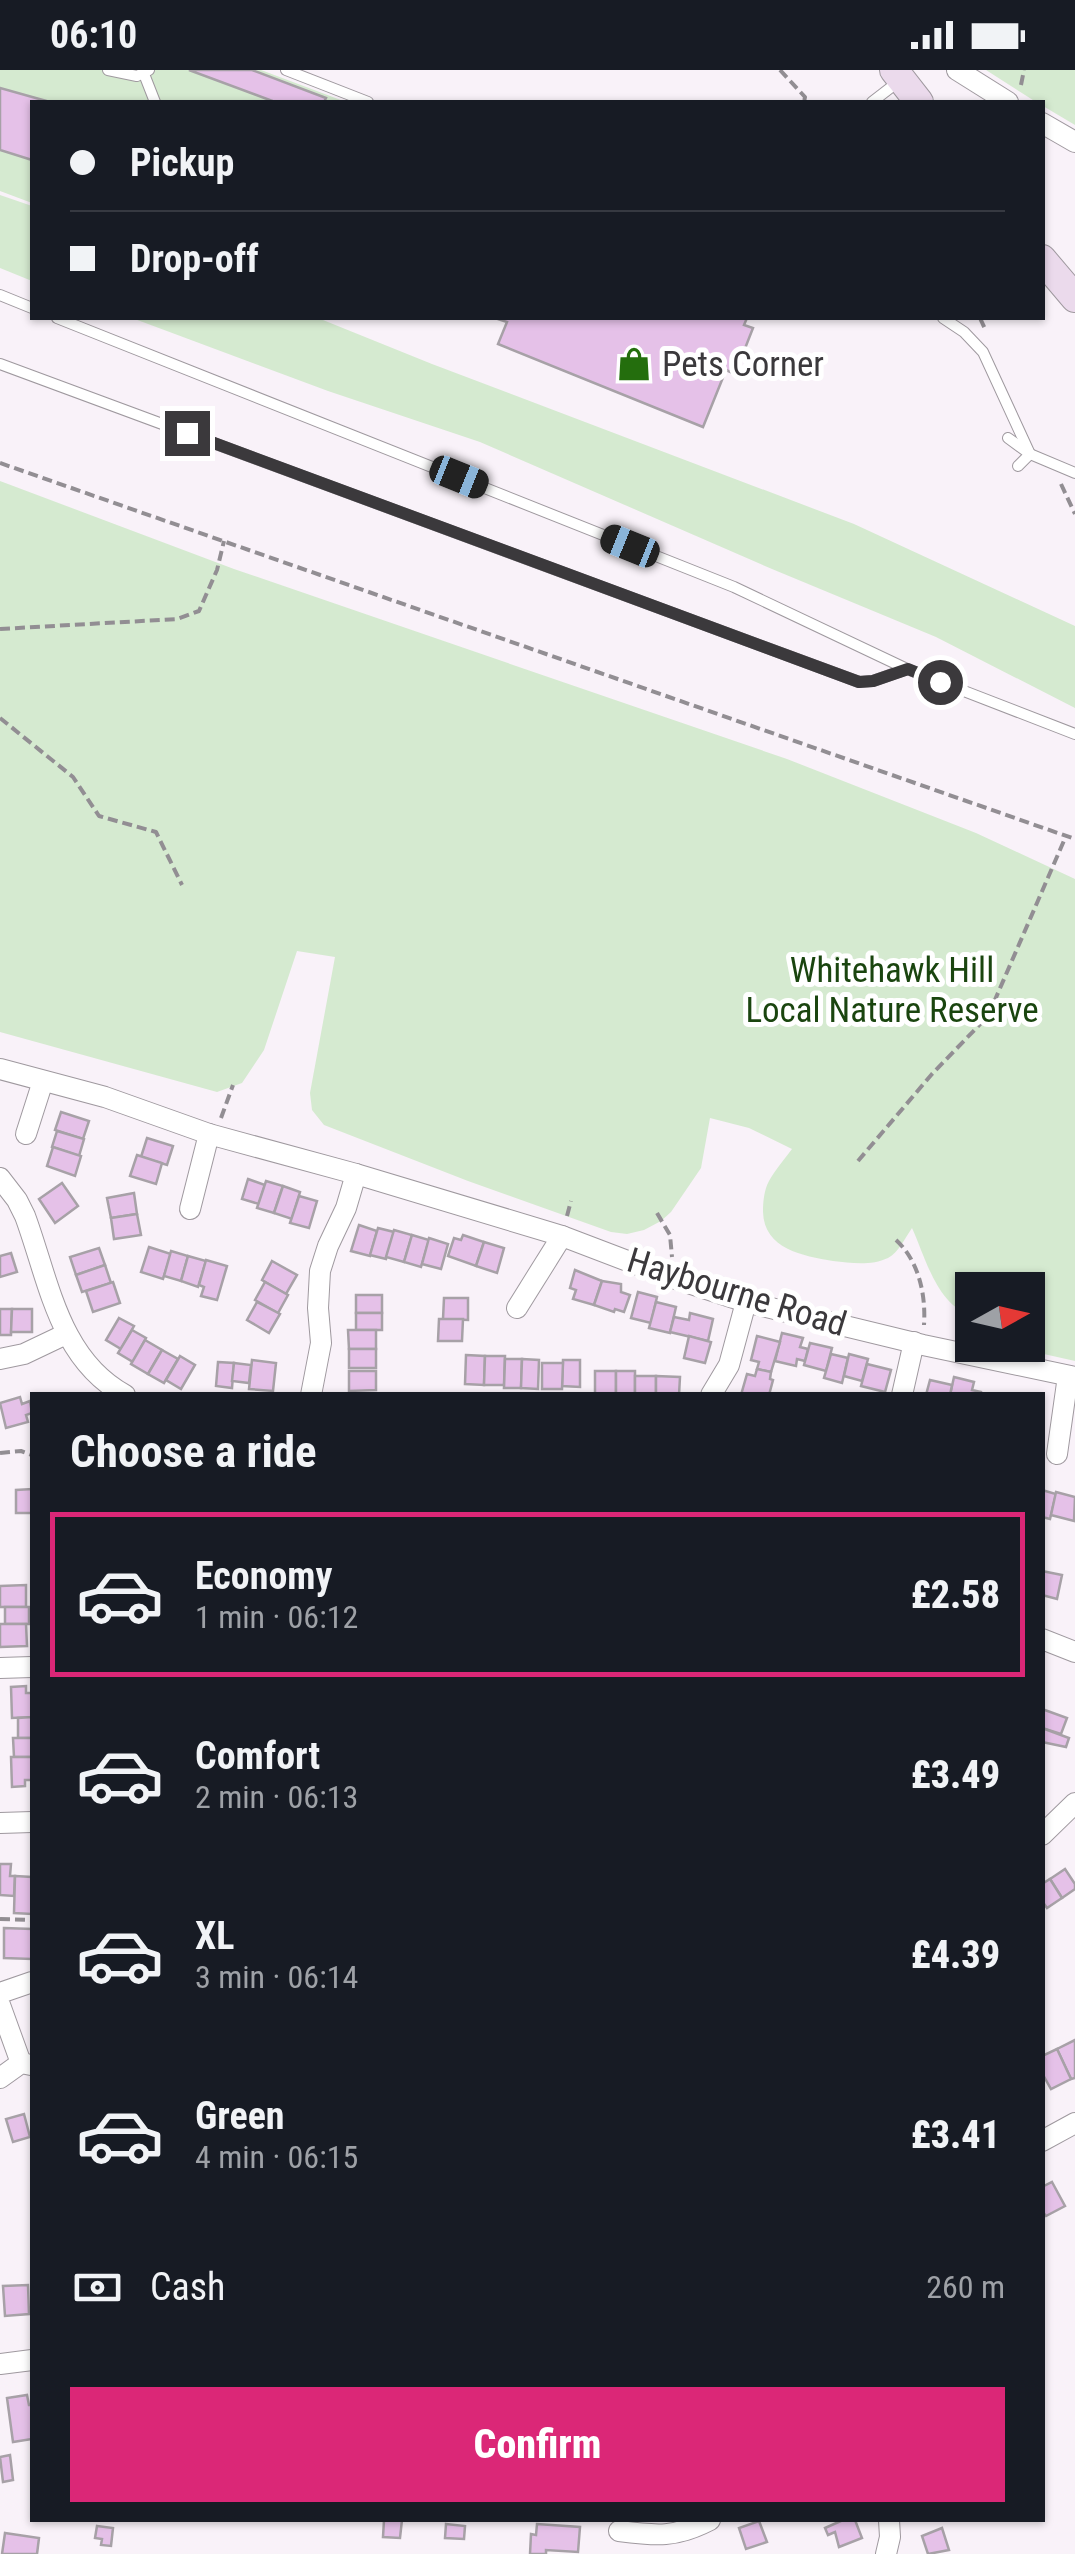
<!DOCTYPE html>
<meta charset="utf-8">
<style>
body{margin:0;font-family:"Roboto Condensed",sans-serif;background:#20242c;color:#f1f3f6;height:100vh;display:flex;flex-direction:column;font-size:38px;white-space:nowrap}
*{box-sizing:border-box;margin:0}
p{font-size:32px;color:#9ea1a6}
.icon{flex:none;width:55px;height:55px;fill:none;stroke:currentColor;stroke-width:2;stroke-linecap:round;stroke-linejoin:round}
.map{position:relative;flex:1;overflow:hidden}
.panel{position:absolute;left:30px;top:1322px;width:1015px;height:1130px;display:flex;flex-direction:column;background:#171b24;border-radius:0px;box-shadow:0 2px 8px #0004}
.panel>*{flex:none}
.banner{position:absolute;left:30px;top:30px;width:1015px;height:220px;border-radius:0px;box-shadow:0 2px 8px #0004;display:grid;align-content:center;height:220px;padding:0 40px;background:#171b24}
.needle{width:65px;rotate:82deg}
.buttons{position:absolute;left:955px;top:1202px;display:grid;gap:20px}
.buttons a{display:grid;place-items:center;width:90px;height:90px;border-radius:0px;background:#171b24;box-shadow:0 2px 8px #0004;font-size:50px}
.end{position:absolute;width:45px;height:45px;margin:-22px;border:12px solid #3b393c;background:#fff;box-shadow:0 0 0 5px #fff}
.from{border-radius:50%}
.car{position:absolute;width:30px;height:60px;margin:-30px -15px;border-radius:12px;box-shadow:0 0 8px 2px #0007;background:linear-gradient(#222 24%,#8ab4d8 0 40%,#222 0 76%,#8ab4d8 0 86%,#222 0)}
.banner b{display:flex;align-items:center;gap:35px;height:95px;font-size:38px}
.banner b+b{border-top:2px solid #363941}
.banner i{width:25px;height:25px;background:#f1f3f6}
ul{padding:0;list-style:none}
li{display:flex;align-items:center;gap:30px;height:165px;margin:0 20px 15px;padding:0 20px;border:5px solid transparent;border-radius:0px}
li div{flex:1}
li b{display:block;font-size:38px}
li em{font-style:normal;font-weight:800}
li.current{border-color:#db2777}
li>.icon{width:90px;height:90px;stroke-width:1.5}
h2{padding:0 40px;font-size:45px;line-height:120px}
.pay{display:flex;align-items:center;gap:25px;height:110px;padding:0 40px;font-size:38px}
.pay p{margin-inline-start:auto}
.primary-button{display:flex;gap:20px;margin-top:auto;padding:20px 40px}
.primary-button a{flex:1;height:115px;border-radius:0px;background:#db2777;color:#fff;font-size:40px;font-weight:800;line-height:115px;text-align:center}
.status{display:flex;justify-content:space-between;align-items:center;height:70px;padding:0 50px;background:#171b24;direction:ltr}
.status svg{height:28px;fill:currentColor}
.map>svg:first-child{display:block}
.green{fill:#d5ead0}
.building{fill:#e5c1e8;stroke:#a7a1a7;stroke-width:2.5}
.lines{fill:none;stroke-linecap:round;stroke-linejoin:round}
.lane-casing{stroke:#9f999f;stroke-width:12}
.street-casing{stroke:#9f999f;stroke-width:22}
.secondary-casing{stroke:#9f999f;stroke-width:30}
.path{stroke:#928e93;stroke-width:4;stroke-dasharray:10 5;stroke-linecap:butt}
.lane{stroke:#fff;stroke-width:10}
.street{stroke:#fff;stroke-width:20}
.secondary{stroke:#ebdaec;stroke-width:28}
.route{stroke:#3b393c;stroke-width:12}
.labels{text-anchor:middle;stroke-width:10;stroke-linejoin:round;paint-order:stroke}
.poi-label{font-size:35px;fill:#3b393c;stroke:#fff;text-anchor:start}
.park-label{font-size:35px;fill:#1a450f;stroke:#fff}
.street-label{font-size:35px;fill:#3b393c;stroke:#fff}
</style>
<div class="status"><b>06:10</b><svg viewBox="0 0 49 12"><path d="M0 12V9h3v3zM5 12V6h3v6zM10 12V3h3v9zM15 12V0h3v12zM26 1h20v11H26zM47 4h2v5h-2z"/></svg></div>
<div class="map">
<svg width="1075" height="2484" viewBox="0 0 1075 2484">
<rect width="100%" height="100%" fill="#f9f2f9"/>
<g class="green">
<path d="M0,0H261L346,32H32V133L0,121Z"/>
<path d="M986,0H1075V55L1043,36L1042,32H1036Z"/>
<path d="M0,125L32,136V211L0,198Z"/>
<path d="M132,248H318L432,294L854,454L1075,556V638L936,567L772,499L480,372L328,321Z"/>
<path d="M0,411L234,499L787,689L976,763L1075,809V1291L1008,1276L1028,1275V1220H972V1246C937,1235 926,1189 912,1158C905,1168 899,1182 888,1188C871,1196 851,1193 833,1191C803,1186 764,1179 763,1142C763,1132 764,1120 769,1111C775,1100 784,1090 792,1079L749,1058L710,1048L701,1098L671,1142L661,1151L644,1160L627,1164L611,1162L468,1111L324,1055L312,1040L310,1023L335,887L297,881L264,980L242,1013L217,1022L0,962Z"/>
</g>
<g class="building">
<path d="M189,0H252L326,28L324,32H275Z"/>
<path d="M0,18L50,32H32V90L0,80Z"/>
<path d="M495,248H747L744,255L753,258L735,304L726,300L703,357L498,274L507,252Z"/>
<path d="M61,1042L89,1051L83,1069L55,1060Z"/>
<path d="M57,1061L84,1069L79,1086L52,1077Z"/>
<path d="M147,1068L173,1076L167,1095L141,1087Z"/>
<path d="M53,1077L81,1086L75,1106L47,1096Z"/>
<path d="M137,1085L162,1093L156,1114L130,1106Z"/>
<path d="M248,1109L265,1115L259,1134L242,1129Z"/>
<path d="M266,1111L283,1116L274,1143L257,1138Z"/>
<path d="M62,1113L78,1136L55,1153L39,1129Z"/>
<path d="M283,1116L300,1122L292,1149L274,1143Z"/>
<path d="M134,1123L137,1144L111,1148L107,1128Z"/>
<path d="M299,1126L317,1131L309,1158L290,1153Z"/>
<path d="M137,1144L141,1165L114,1169L111,1148Z"/>
<path d="M359,1155L377,1161L370,1186L351,1181Z"/>
<path d="M378,1158L394,1162L386,1189L370,1185Z"/>
<path d="M394,1160L412,1165L404,1192L386,1187Z"/>
<path d="M412,1165L429,1170L421,1197L404,1192Z"/>
<path d="M463,1165L484,1172L476,1196L448,1186L454,1168L461,1170Z"/>
<path d="M429,1168L448,1174L441,1199L422,1194Z"/>
<path d="M484,1172L504,1178L497,1203L476,1196Z"/>
<path d="M149,1177L171,1184L163,1209L141,1202Z"/>
<path d="M99,1178L105,1195L76,1205L70,1187Z"/>
<path d="M171,1181L188,1186L181,1211L164,1206Z"/>
<path d="M11,1183L17,1202L0,1207V1186Z"/>
<path d="M188,1186L206,1191L198,1217L181,1211Z"/>
<path d="M206,1190L227,1196L217,1230L201,1226L204,1217L199,1215Z"/>
<path d="M272,1191L297,1205L286,1224L262,1210Z"/>
<path d="M105,1195L111,1213L82,1222L76,1205Z"/>
<path d="M575,1200L602,1211L594,1235L573,1229L576,1220L570,1218Z"/>
<path d="M602,1211L621,1214V1222L630,1225L624,1242L615,1239L614,1242L594,1235Z"/>
<path d="M113,1212L120,1233L93,1242L86,1221Z"/>
<path d="M265,1212L288,1225L278,1243L255,1230Z"/>
<path d="M638,1222L657,1227L651,1253L631,1248Z"/>
<rect x="356" y="1225" width="26" height="18"/>
<path d="M444,1228H468V1250L443,1249Z"/>
<path d="M257,1232L280,1244L269,1263L247,1250Z"/>
<path d="M656,1232L676,1237L670,1263L649,1258Z"/>
<path d="M0,1239H12L11,1265H0Z"/>
<path d="M12,1239H32V1262H11Z"/>
<rect x="356" y="1243" width="26" height="17"/>
<path d="M690,1243L713,1249L708,1271L670,1262L674,1247L689,1250Z"/>
<path d="M119,1248L134,1256L121,1279L106,1270Z"/>
<path d="M439,1249H463L462,1271H438Z"/>
<path d="M132,1260L146,1268L133,1292L118,1283Z"/>
<path d="M348,1260H376V1279H349Z"/>
<path d="M782,1263L803,1268L800,1277L808,1279L805,1291L797,1289L796,1296L775,1291Z"/>
<path d="M689,1266L711,1272L705,1293L684,1288Z"/>
<path d="M757,1266L780,1272L771,1302L757,1299L759,1292L751,1290Z"/>
<path d="M145,1270L162,1280L148,1304L131,1294Z"/>
<path d="M810,1273L832,1278L826,1301L804,1295Z"/>
<rect x="349" y="1279" width="27" height="19"/>
<path d="M162,1280L178,1289L164,1313L148,1304Z"/>
<path d="M831,1284L848,1288L842,1313L824,1308Z"/>
<path d="M849,1284L868,1289L862,1311L844,1306Z"/>
<path d="M466,1285L485,1286L484,1315L465,1314Z"/>
<path d="M180,1286L195,1295L181,1319L166,1310Z"/>
<path d="M485,1286H505L504,1315H484Z"/>
<path d="M505,1289H522L521,1318H504Z"/>
<path d="M522,1289L539,1290L538,1319L521,1318Z"/>
<path d="M252,1290L276,1293L273,1321L249,1319Z"/>
<path d="M563,1290H580V1317L562,1316Z"/>
<path d="M218,1292L234,1293L232,1318L216,1316Z"/>
<path d="M234,1293L251,1295L249,1313L232,1311Z"/>
<path d="M542,1293H563L562,1319H542Z"/>
<path d="M867,1294L891,1300L885,1322L861,1316Z"/>
<path d="M757,1299L771,1302L770,1309L773,1310L769,1325H741L747,1304L755,1306Z"/>
<path d="M349,1301H376V1320L349,1321Z"/>
<rect x="595" y="1301" width="21" height="24"/>
<rect x="616" y="1301" width="19" height="24"/>
<rect x="635" y="1306" width="21" height="19"/>
<path d="M656,1306L680,1307L679,1325H656Z"/>
<path d="M954,1307L974,1312L972,1320L981,1322V1325H950Z"/>
<path d="M930,1310L952,1315L950,1325H926Z"/>
<path d="M20,1327L22,1334L30,1331L32,1343L26,1345L28,1352L6,1358L0,1333Z"/>
<path d="M32,1419V1443H16V1420Z"/>
<path d="M1042,1420L1056,1424L1050,1449L1042,1447Z"/>
<path d="M1056,1422L1075,1427L1074,1451L1051,1445Z"/>
<path d="M1042,1501L1062,1505L1057,1529L1042,1525Z"/>
<path d="M26,1515V1537H0V1516Z"/>
<rect x="5" y="1537" width="24" height="17"/>
<path d="M0,1554H26L27,1576L0,1577Z"/>
<path d="M26,1616V1623H32V1647L12,1648L11,1617Z"/>
<path d="M1042,1639L1067,1648L1061,1664L1042,1658Z"/>
<path d="M32,1647V1668H18V1648Z"/>
<path d="M1042,1658L1069,1668L1066,1677L1042,1672Z"/>
<path d="M13,1668H32V1687H14Z"/>
<path d="M11,1687H32V1710H25V1716L12,1717Z"/>
<path d="M0,1794H11L10,1806H15L14,1826L0,1825Z"/>
<path d="M1065,1799L1075,1814V1819L1062,1828L1050,1809Z"/>
<path d="M15,1806L32,1807V1844L14,1843Z"/>
<path d="M1050,1809L1062,1828L1047,1838L1042,1831V1814Z"/>
<path d="M4,1858L32,1859V1889L4,1888Z"/>
<path d="M1075,1970V2008L1071,2009L1057,1979Z"/>
<path d="M1057,1979L1071,2009L1051,2019L1042,2003V1986Z"/>
<path d="M24,2044L30,2067L13,2072L6,2049Z"/>
<path d="M1052,2112L1065,2136L1046,2146L1042,2141V2117Z"/>
<path d="M28,2215L29,2244L5,2246L3,2216Z"/>
<path d="M27,2325L29,2335H32V2369L13,2372L7,2328Z"/>
<path d="M10,2385L13,2410L3,2412L0,2387Z"/>
<path d="M384,2450H402L400,2468L383,2467Z"/>
<path d="M843,2450H855L862,2468L839,2477L835,2462L828,2465L825,2458Z"/>
<path d="M759,2451L767,2472L746,2479L739,2458Z"/>
<path d="M446,2454L465,2456L464,2469L445,2468Z"/>
<path d="M537,2454L580,2457L578,2482L546,2480V2484H530L531,2464L536,2465Z"/>
<path d="M97,2456L113,2458L111,2476L101,2475L102,2469L95,2468Z"/>
<path d="M942,2458L949,2480L928,2484L922,2466Z"/>
<path d="M5,2463L39,2468L37,2484H2Z"/>
</g>
<g class="lines">
<g class="lane-casing">
<g id="lane">
<path d="M108,0L137,6L149,0"/>
<path d="M286,0L368,32"/>
<path d="M144,4L155,32"/>
<path d="M872,32L894,15L900,14"/>
<path d="M0,225L32,238"/>
<path d="M57,248L734,517L907,599L1075,664"/>
<path d="M943,248L964,262L983,282L1030,384"/>
<path d="M0,294L859,612L873,611L907,599"/>
<path d="M1008,368L1030,384L1075,403"/>
<path d="M1018,396L1030,384"/>
</g>
</g>
<g class="street-casing">
<g id="street">
<path d="M957,0L1008,32"/>
<path d="M1042,53L1075,72"/>
<path d="M0,999L105,1027L209,1064L356,1104L562,1166L667,1206L746,1232L923,1275L1075,1307"/>
<path d="M26,1064L43,1011"/>
<path d="M0,1108L17,1130L25,1146C49,1211 59,1289 125,1325"/>
<path d="M190,1139L209,1064"/>
<path d="M517,1238L562,1166"/>
<path d="M0,1289L24,1284L66,1264"/>
<path d="M311,1325L321,1273L318,1238L320,1201L328,1176L346,1138L356,1104"/>
<path d="M711,1325L729,1295L746,1232"/>
<path d="M902,1325L914,1272"/>
<path d="M1057,1384L1068,1306"/>
<path d="M1042,1569L1075,1582"/>
<path d="M0,1598L32,1597"/>
<path d="M0,1753L32,1752"/>
<path d="M1042,1765L1075,1733"/>
<path d="M0,1923L32,1912"/>
<path d="M0,1935L21,1993"/>
<path d="M0,2008L21,1993L31,1995"/>
<path d="M1042,2071L1075,2053"/>
<path d="M0,2294L32,2290"/>
<path d="M619,2461C657,2466 675,2468 710,2450"/>
<path d="M886,2484L890,2467L889,2450"/>
</g>
</g>
<g class="secondary-casing">
<g id="secondary">
<path d="M894,0L919,32"/>
<path d="M1042,189L1075,228"/>
</g>
</g>
<g class="path">
<path d="M780,0L805,27L804,32"/>
<path d="M1021,15L1024,0"/>
<path d="M980,248L986,261"/>
<path d="M744,282L769,292"/>
<path d="M0,393L1075,769"/>
<path d="M1061,414L1075,444"/>
<path d="M0,559L177,549L199,541L217,500L224,471"/>
<path d="M0,648L73,707L99,746L156,762L182,815"/>
<path d="M221,1048L233,1015"/>
<path d="M858,1091L932,1004L988,946L1066,766"/>
<path d="M657,1143L670,1165L672,1187"/>
<path d="M567,1146L571,1131"/>
<path d="M896,1170C919,1191 926,1225 924,1255"/>
<path d="M0,1383L21,1381L32,1385"/>
<path d="M0,1849L32,1850"/>
</g>
<use href="#lane" class="lane"/>
<use href="#street" class="street"/>
<use href="#secondary" class="secondary"/>
</g>
<g class="lines">
<path class="route" d="M187,363L859,612L873,611L908,599L940,612"/>
</g>
<defs>
<g id="shop-bare" transform="scale(2.7)"><path d="M-5-2.5h2.3a2.7 3.5 0 0 1 5.4 0H5L5.5 6h-11ZM-1.5-2.5h3a1.5 2.3 0 0 0-3 0Z" fill="#246e0d" stroke="#fff" stroke-width="2.5" paint-order="stroke"/></g>
</defs>
<g fill-rule="evenodd">
<use href="#shop-bare" x="634" y="294"/>
</g>
<g class="labels">
<g class="poi-label">
<text x="662" y="306">Pets Corner</text>
</g>
<g class="park-label">
<text x="892" y="912">Whitehawk Hill<tspan x="892" dy="40">Local Nature Reserve</tspan></text>
</g>
<g class="street-label">
<text transform="translate(737 1222) rotate(17)" y="12">Haybourne Road</text>
</g>
</g>
</svg>
<div class="buttons">
<a><svg class="needle" viewBox="-14 -14 28 28"><path d="M0-13l5 13h-10z" fill="#e53935"/><path d="M0 13l5-13h-10z" fill="#9ea1a6"/></svg></a>
</div>
<i class="end from" style="left:940px;top:612px"></i>
<i class="end" style="left:187px;top:363px"></i>
<i class="car" style="left:459px;top:407px;rotate:112deg"></i>
<i class="car" style="left:630px;top:476px;rotate:292deg"></i>
<div class="banner">
<b><i class="from"></i>Pickup</b>
<b><i></i>Drop-off</b>
</div>
<section class="panel">
<h2>Choose a ride</h2>
<ul>
<li class="current"><svg class="icon" aria-label="car" viewBox="0 0 24 24"><path d="M5 17H2v-5l4-1 3-4h7l3 4 3 1v5h-3M9 17h6M6 11h13"/><circle cx="7" cy="17" r="2"/><circle cx="17" cy="17" r="2"/></svg><div><b>Economy</b><p>1 min · 06:12</p></div><em>£2.58</em></li>
<li><svg class="icon" aria-label="car" viewBox="0 0 24 24"><path d="M5 17H2v-5l4-1 3-4h7l3 4 3 1v5h-3M9 17h6M6 11h13"/><circle cx="7" cy="17" r="2"/><circle cx="17" cy="17" r="2"/></svg><div><b>Comfort</b><p>2 min · 06:13</p></div><em>£3.49</em></li>
<li><svg class="icon" aria-label="car" viewBox="0 0 24 24"><path d="M5 17H2v-5l4-1 3-4h7l3 4 3 1v5h-3M9 17h6M6 11h13"/><circle cx="7" cy="17" r="2"/><circle cx="17" cy="17" r="2"/></svg><div><b>XL</b><p>3 min · 06:14</p></div><em>£4.39</em></li>
<li><svg class="icon" aria-label="car" viewBox="0 0 24 24"><path d="M5 17H2v-5l4-1 3-4h7l3 4 3 1v5h-3M9 17h6M6 11h13"/><circle cx="7" cy="17" r="2"/><circle cx="17" cy="17" r="2"/></svg><div><b>Green</b><p>4 min · 06:15</p></div><em>£3.41</em></li>
</ul>
<div class="pay"><svg class="icon" aria-label="cash" viewBox="0 0 24 24"><path d="M3 7h18v10H3z"/><circle cx="12" cy="12" r="2"/></svg>Cash<p>260 m</p></div>
<div class="primary-button"><a>Confirm</a></div>
</section>
</div>
